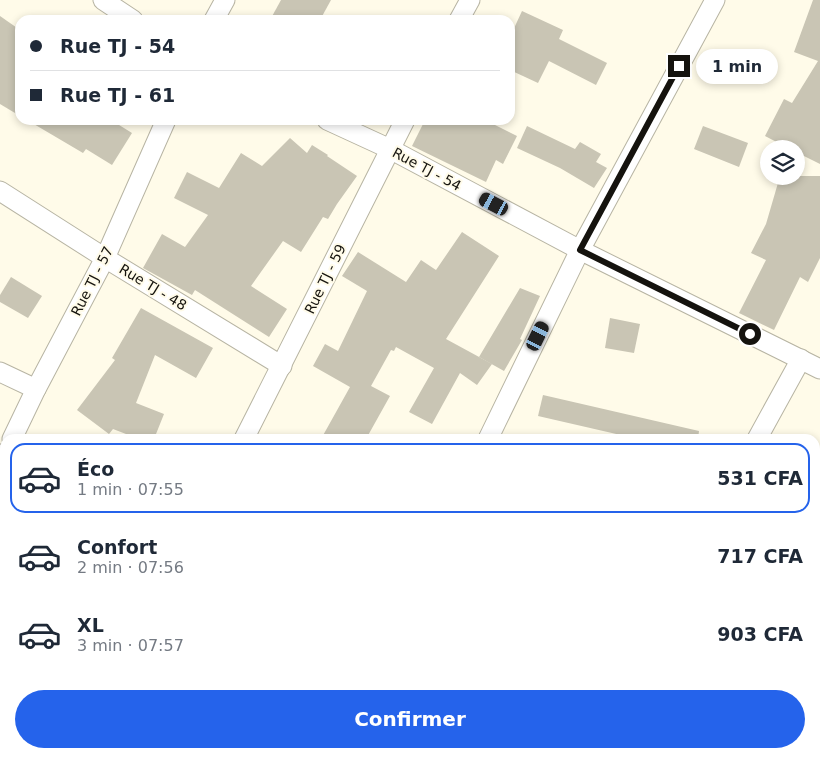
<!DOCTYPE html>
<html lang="fr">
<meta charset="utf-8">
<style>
body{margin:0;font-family:"DejaVu Sans",sans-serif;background:#f6f6f7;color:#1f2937;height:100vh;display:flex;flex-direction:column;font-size:19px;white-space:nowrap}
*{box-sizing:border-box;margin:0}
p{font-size:16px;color:#747a83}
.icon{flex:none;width:28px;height:28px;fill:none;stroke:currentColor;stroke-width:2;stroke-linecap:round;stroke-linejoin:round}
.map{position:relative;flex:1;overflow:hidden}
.details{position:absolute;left:0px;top:434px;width:820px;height:324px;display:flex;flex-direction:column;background:#fff;border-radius:15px 15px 0 0;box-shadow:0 2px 8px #0003}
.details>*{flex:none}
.guide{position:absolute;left:15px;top:15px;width:500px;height:110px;border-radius:15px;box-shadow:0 2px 8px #0003;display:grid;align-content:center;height:110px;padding:0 15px;background:#fff}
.controls{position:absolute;left:760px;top:140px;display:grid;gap:10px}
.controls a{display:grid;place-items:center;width:45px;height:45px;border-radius:50%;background:#fff;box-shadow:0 2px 8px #0003;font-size:25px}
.end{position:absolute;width:22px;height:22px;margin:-11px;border:6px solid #15130e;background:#fff;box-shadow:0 0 0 2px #fff}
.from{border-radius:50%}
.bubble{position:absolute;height:35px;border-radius:18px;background:#fff;box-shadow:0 2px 8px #0003;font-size:16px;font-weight:700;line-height:35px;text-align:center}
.car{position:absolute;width:15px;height:30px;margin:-15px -8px;border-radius:6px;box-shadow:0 0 4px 1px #0007;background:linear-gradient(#222 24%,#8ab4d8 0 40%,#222 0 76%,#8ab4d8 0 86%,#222 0)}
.guide b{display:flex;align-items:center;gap:18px;height:48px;font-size:19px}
.guide b+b{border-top:1px solid #e0e1e3}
.guide i{width:12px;height:12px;background:#1f2937}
ul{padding:9px 0 0;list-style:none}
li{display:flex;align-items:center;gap:15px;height:70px;margin:0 10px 8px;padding:0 5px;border:2px solid transparent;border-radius:15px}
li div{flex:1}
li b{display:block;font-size:19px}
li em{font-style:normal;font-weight:700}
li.current{border-color:#2563eb}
li>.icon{width:45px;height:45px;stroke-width:1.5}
.primary-button{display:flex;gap:10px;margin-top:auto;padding:10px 15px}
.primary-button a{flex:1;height:58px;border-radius:30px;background:#2563eb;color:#fff;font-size:20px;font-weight:700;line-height:58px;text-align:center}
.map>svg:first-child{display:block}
.building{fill:#c9c5b4}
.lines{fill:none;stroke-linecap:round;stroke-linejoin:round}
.street-casing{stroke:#b7b4a3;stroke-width:21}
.street{stroke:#fff;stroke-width:19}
.route{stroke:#15130e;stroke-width:6}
.labels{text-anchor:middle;stroke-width:4;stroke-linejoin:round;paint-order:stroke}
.street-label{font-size:14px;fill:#15130e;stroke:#fffbe9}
</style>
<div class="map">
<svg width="820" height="757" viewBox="0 0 820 757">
<rect width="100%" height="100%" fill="#fffbe9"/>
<g class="building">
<path d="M281,0H331L320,20H270Z"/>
<path d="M813,0H820V164L796,152V149H790L765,136L784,99L792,103L818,61L794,52Z"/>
<path d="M522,11L563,30L559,39L607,63L596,85L549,61L538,83L510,70V37Z"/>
<path d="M0,16L20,30V116L0,104Z"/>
<path d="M27,120H111L132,133L112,165L86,149L83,153Z"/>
<path d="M425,120H485L517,136L503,164L496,160L486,182L412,146Z"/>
<path d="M527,126L575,149L580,142L601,154L596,162L607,168L594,188L560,168L517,148Z"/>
<path d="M703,126L748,143L739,167L694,149Z"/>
<path d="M290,138L307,153L312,145L328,155L327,156L357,176L337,204L328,219L323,217L301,252L283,241L251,286L287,309L269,337L195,290L192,295L143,268L162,234L185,247L208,215L174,198L187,172L219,188L241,153L262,166Z"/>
<path d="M780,176H820V258L808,282L800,277L774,330L739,313L766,260L751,253L766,224Z"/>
<path d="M462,232L499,256L446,339L492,364L477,385L460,373L432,424L409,412L434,368L396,347L394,351L391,350L371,386L390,396L366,439H321L350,387L313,366L325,344L338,351L367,291L342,276L358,252L406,282L421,260L436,270Z"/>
<path d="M11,277L42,296L28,318L0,302V295Z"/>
<path d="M520,288L540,296L520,339L522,340L504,371L479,357Z"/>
<path d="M141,308L213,348L196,378L155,355L136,403L164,414L154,439H139L113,429L109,434L77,410L115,360L112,358Z"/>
<path d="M610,318L640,324L634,353L605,348Z"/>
<path d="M543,395L699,431L698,439H638L538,416Z"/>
</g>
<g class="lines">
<g class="street-casing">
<g id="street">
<path d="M103,0L133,20"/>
<path d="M214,20L225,0"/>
<path d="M459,20L470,0"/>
<path d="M327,120L390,149L580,250L820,369"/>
<path d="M0,191L105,258L282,366"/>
<path d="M0,372L36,389"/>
<path d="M12,439L36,389L105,258L166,120"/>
<path d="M244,439L405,120"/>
<path d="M488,439L580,250L715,0"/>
<path d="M757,439L801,359"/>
<path d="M0,463L5,453"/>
<path d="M0,654L5,657"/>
<path d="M193,752L202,757"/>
<path d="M478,752L480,757"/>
<path d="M715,752L717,757"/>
<path d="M80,757L83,752"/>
<path d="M332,757L335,752"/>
</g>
</g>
<use href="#street" class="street"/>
</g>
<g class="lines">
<path class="route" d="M679,66L580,250L750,334"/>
</g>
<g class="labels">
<g class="street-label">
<text transform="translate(427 169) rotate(28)" y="5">Rue TJ - 54</text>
<text transform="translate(325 279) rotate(-64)" y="5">Rue TJ - 59</text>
<text transform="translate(92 281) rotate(-63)" y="5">Rue TJ - 57</text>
<text transform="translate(153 287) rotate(31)" y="5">Rue TJ - 48</text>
</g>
</g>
</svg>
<div class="controls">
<a><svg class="icon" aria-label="layers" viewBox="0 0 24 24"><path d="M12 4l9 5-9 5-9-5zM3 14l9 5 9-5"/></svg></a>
</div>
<i class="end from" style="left:750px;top:334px"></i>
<i class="end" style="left:679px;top:66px"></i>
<div class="bubble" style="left:696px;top:49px;width:82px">1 min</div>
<i class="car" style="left:494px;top:204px;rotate:298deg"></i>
<i class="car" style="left:538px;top:336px;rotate:26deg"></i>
<div class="guide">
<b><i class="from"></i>Rue TJ - 54</b>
<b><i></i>Rue TJ - 61</b>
</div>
<section class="details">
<ul>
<li class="current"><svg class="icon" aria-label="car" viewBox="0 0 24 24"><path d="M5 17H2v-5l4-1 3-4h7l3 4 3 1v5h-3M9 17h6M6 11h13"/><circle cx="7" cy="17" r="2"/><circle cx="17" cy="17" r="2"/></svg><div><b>Éco</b><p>1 min · 07:55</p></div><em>531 CFA</em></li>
<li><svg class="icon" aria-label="car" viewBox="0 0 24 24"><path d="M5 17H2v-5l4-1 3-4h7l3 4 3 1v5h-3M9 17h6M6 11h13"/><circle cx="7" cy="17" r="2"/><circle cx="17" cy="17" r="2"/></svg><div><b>Confort</b><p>2 min · 07:56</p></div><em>717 CFA</em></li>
<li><svg class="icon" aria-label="car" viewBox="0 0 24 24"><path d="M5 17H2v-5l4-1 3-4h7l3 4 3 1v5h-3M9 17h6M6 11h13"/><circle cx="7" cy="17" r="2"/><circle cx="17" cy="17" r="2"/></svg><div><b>XL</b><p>3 min · 07:57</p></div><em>903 CFA</em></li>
</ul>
<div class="primary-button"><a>Confirmer</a></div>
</section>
</div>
